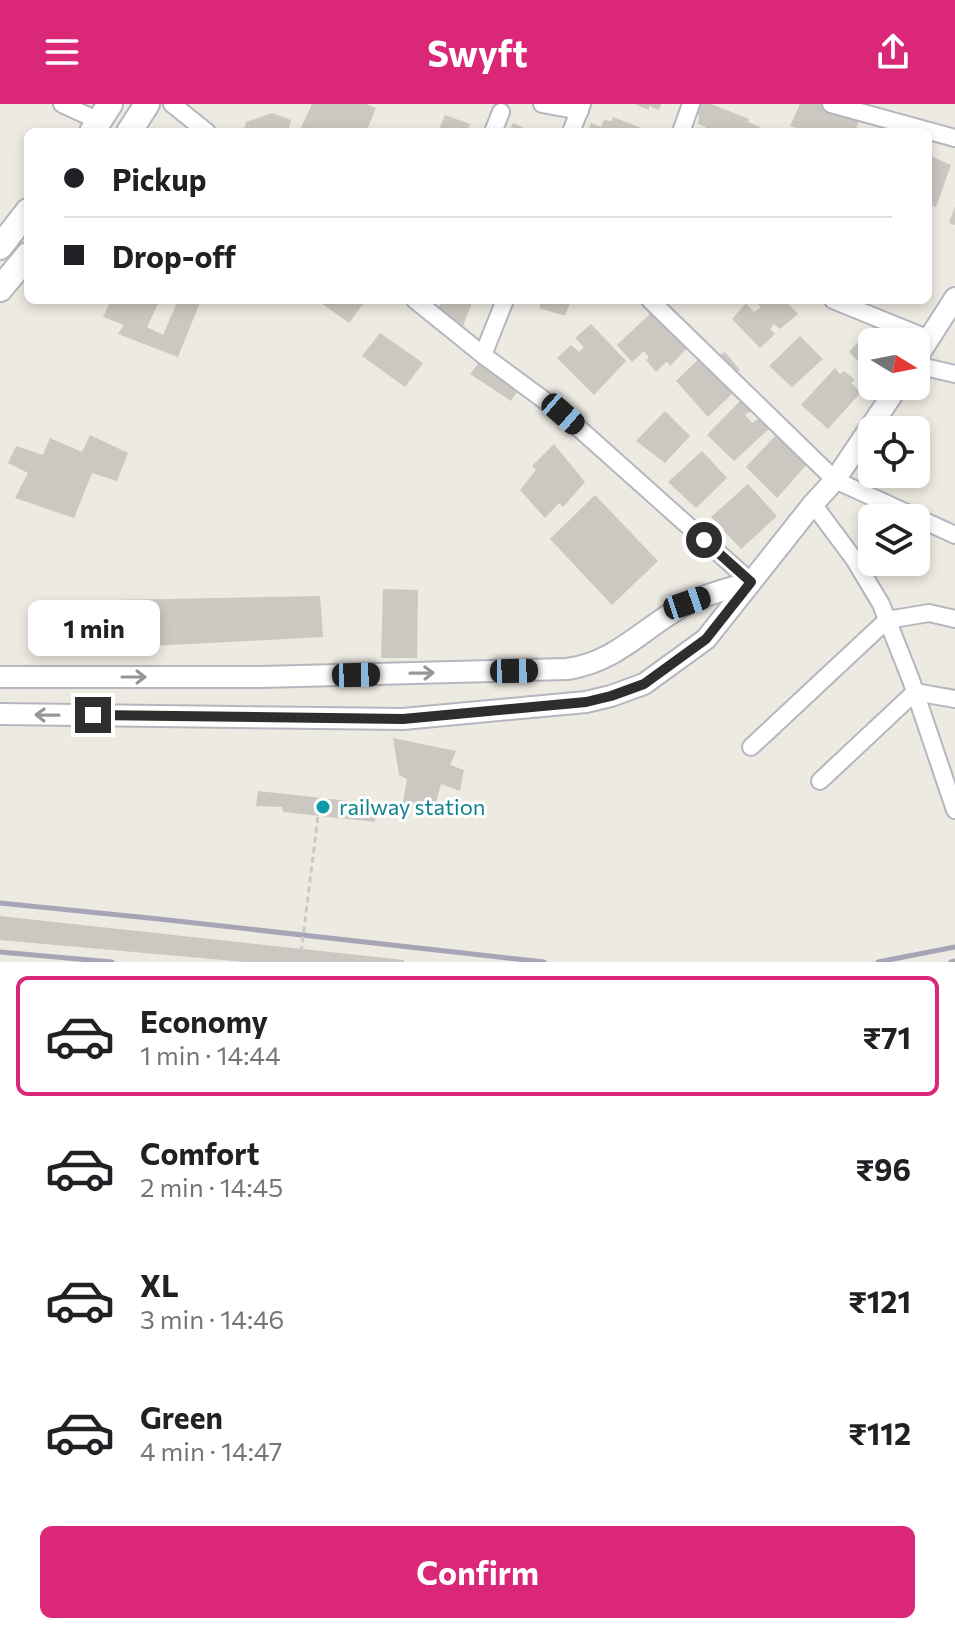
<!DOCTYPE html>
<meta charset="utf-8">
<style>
body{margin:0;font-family:Commissioner,sans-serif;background:#f2f2f2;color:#202124;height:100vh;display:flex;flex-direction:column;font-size:30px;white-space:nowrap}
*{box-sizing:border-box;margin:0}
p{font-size:26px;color:#757577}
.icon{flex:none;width:44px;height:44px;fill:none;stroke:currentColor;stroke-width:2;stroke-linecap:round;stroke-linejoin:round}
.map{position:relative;height:858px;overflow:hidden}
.panel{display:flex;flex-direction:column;background:#fff;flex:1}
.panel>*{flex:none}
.banner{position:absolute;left:24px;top:24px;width:908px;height:176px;border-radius:12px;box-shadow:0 4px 12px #0003;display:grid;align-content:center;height:176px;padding:0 40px;background:#fff}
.needle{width:52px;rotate:100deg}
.fabs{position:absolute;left:858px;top:224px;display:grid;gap:16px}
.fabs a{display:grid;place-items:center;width:72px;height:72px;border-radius:12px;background:#fff;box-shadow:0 4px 12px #0003;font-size:40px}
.end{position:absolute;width:36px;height:36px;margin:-18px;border:10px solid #2e2e2e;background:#fff;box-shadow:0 0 0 4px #fff}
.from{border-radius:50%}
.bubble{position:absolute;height:56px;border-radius:12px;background:#fff;box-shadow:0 4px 12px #0003;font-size:26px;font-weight:700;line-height:56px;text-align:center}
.car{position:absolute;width:24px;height:48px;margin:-24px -12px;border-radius:10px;box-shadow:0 0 6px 2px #0007;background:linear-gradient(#222 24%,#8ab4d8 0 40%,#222 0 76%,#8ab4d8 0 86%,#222 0)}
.banner b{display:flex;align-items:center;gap:28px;height:76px;font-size:30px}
.banner b+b{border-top:2px solid #e0e0e0}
.banner i{width:20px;height:20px;background:#202124}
ul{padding:14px 0 0;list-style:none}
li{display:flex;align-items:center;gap:24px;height:120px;margin:0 16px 12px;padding:0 24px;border:4px solid transparent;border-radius:12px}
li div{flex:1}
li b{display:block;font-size:30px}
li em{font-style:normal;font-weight:700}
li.active{border-color:#db2777}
li>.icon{width:72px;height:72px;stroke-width:1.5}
.primary-button{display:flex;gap:16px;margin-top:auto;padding:16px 40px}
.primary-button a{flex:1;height:92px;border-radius:12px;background:#db2777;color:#fff;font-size:32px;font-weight:700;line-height:92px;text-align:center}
header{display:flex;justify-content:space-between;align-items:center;height:104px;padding:0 40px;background:#db2777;color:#fff;font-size:36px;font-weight:700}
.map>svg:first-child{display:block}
.building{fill:#cac8c0}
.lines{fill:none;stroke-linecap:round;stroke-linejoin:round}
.minor-casing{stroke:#b5b6c0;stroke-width:20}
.tertiary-casing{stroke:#b5b6c0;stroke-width:24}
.secondary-casing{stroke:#b5b6c0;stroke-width:28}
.path{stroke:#c9c9c9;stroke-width:3;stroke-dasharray:6 4;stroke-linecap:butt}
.minor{stroke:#fff;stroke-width:16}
.tertiary{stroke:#fff;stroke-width:20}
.secondary{stroke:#fff;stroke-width:24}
.rail{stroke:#a5a5b6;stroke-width:5}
.path-bridge{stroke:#c9c9c9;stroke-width:3;stroke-dasharray:6 4;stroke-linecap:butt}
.oneway{stroke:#969696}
.route{stroke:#2e2e2e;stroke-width:10}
.culture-dot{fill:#0f9aa8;stroke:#fff;stroke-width:3}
.labels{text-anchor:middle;stroke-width:6;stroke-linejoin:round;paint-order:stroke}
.culture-label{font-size:22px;fill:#0d838f;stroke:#fff;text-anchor:start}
</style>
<header><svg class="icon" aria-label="menu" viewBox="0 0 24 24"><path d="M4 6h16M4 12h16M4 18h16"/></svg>Swyft<svg class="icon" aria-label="share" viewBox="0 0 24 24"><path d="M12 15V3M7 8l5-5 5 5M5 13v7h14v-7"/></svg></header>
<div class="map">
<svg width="955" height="858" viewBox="0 0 955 858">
<rect width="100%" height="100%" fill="#edeae2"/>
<g class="building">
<path d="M312,0H366L376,4L366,28H299Z"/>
<path d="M635,0H661L659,6L649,2V6Z"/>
<path d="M696,0H711L749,15L748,18L760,23L758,28H704L706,23L698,20L699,12L693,6Z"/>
<path d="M800,0H825L863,5L855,28H810L790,22Z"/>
<path d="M272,9L291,16L288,28H244L246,18Z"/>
<path d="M445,11L470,20L467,28H438Z"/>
<path d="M613,13L641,24L640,28H588L591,19L601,23L604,16L612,17Z"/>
<path d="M513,19L534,28H509Z"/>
<path d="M928,51L951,61L936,103L928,100Z"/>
<path d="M955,102V121L949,119Z"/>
<path d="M111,196H160L147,223L163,231L178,196H201L178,253L118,230L124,221L103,213Z"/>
<path d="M317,196H366L349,219Z"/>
<path d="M442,196H473L462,225L436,210Z"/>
<path d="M542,196H571L565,212L539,204Z"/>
<path d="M753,196H785L798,210L780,225L774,220L770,225L775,230L760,244L732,215L746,199L754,208L761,203Z"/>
<path d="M655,205L691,240L670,262L667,257L656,268L646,256L649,253L644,247L632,258L617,241Z"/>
<path d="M883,212L910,238H872V272L849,248Z"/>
<path d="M591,220L626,257L594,291L557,254L571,241L579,248L584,243L575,234Z"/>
<path d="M380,229L423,259L405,283L362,252Z"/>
<path d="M800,232L823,255L792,283L769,262Z"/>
<path d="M712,242L719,251L725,248L740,266L733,271L742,280L708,313L676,277Z"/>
<path d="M488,247L527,273L511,297L470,270Z"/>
<path d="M835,264L840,270L844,267L855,276L851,279L861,288L828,325L801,301Z"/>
<path d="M741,296L751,307L745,311L752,319L758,315L770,324L734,357L707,331Z"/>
<path d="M665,307L690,332L665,359L636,337Z"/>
<path d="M777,330L809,358L777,394L746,363Z"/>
<path d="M90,331L128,349L117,377L92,369L74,414L15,394L28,369L8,359L16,342L43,351L50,334L82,348Z"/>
<path d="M554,340L585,378L563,403L559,399L545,414L520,386L536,366L532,362Z"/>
<path d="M702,347L727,374L696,404L668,378Z"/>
<path d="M748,380L777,412L741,445L711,413Z"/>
<path d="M595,391L658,457L612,501L550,435Z"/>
<path d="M383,485L418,486L417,554H381Z"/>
<path d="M320,492L323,533L61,547L62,497Z"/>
<path d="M393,634L456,647L450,661L464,666L460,687L441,680L434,705L402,703L407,675L399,671Z"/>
<path d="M258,687L376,700L375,718L283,708L282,703L256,702Z"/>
<path d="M0,812L404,856V858H245L0,836Z"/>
</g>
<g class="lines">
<g class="minor-casing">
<g id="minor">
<path d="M62,0L99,17"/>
<path d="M172,0L207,28"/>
<path d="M542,0L580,7"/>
<path d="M831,0L955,34"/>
<path d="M493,28L501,8"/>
<path d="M571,28L582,0"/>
<path d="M681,28L691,0"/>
<path d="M415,196L483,251L563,310L751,478"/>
<path d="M650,196L835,376L955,431"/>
<path d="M833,196L929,235"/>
<path d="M483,251L505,196"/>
<path d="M916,261L955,270"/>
<path d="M813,400L854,455L881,500L911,576L955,706"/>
<path d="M751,643L887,516L929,509L955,515"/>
<path d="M820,677L915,588L955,595"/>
</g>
</g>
<g class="tertiary-casing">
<g id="tertiary">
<path d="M916,255L955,194"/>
<path d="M0,573H261L567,565C617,558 644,523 685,501C704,490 729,485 750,478"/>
<path d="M0,610L403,615L586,598L611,592L644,580L706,535L813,400L835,376L898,282"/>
</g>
</g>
<g class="secondary-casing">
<g id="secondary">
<path d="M92,28L110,0"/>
<path d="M129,28L147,0"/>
<path d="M0,143L28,107"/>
<path d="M0,185L28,151"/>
</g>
</g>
<path class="path" d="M323,856L343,858"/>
<use href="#minor" class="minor"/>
<use href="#tertiary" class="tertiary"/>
<use href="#secondary" class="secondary"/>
<g class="rail">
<path d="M0,799L159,815L544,858"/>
<path d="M0,848L112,858"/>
<path d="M878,858L955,843"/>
<path d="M951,858L955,857"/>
</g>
<path class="path-bridge" d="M300,858L320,695"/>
</g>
<defs><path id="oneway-shaft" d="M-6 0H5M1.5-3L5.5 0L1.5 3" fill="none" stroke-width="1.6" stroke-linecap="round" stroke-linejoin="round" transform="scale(2)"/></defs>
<g class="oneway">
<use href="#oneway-shaft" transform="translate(422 569) rotate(-1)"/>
<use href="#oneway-shaft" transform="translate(134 573)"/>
<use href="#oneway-shaft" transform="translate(47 611) rotate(-179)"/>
</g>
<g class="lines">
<path class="route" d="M93,611L403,615L586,598L611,592L644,580L706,535L751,478L704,436"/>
</g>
<circle class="culture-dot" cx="323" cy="703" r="8"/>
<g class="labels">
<g class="culture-label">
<text x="339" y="711">railway station</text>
</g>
</g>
</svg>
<div class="fabs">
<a><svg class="needle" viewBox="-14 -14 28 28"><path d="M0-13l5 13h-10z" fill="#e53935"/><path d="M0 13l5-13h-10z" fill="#757577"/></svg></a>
<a><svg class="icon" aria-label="locate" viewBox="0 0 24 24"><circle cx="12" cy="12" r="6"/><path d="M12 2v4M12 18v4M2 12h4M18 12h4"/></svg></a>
<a><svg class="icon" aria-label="layers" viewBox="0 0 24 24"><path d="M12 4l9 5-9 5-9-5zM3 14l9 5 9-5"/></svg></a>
</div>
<i class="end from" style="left:704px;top:436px"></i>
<i class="end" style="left:93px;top:611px"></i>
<div class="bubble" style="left:28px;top:496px;width:132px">1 min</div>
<i class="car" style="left:563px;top:310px;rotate:131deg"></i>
<i class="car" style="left:687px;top:499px;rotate:71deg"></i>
<i class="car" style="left:514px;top:567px;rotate:89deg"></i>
<i class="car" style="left:356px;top:571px;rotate:89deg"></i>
<div class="banner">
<b><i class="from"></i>Pickup</b>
<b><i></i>Drop-off</b>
</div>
</div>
<section class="panel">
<ul>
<li class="active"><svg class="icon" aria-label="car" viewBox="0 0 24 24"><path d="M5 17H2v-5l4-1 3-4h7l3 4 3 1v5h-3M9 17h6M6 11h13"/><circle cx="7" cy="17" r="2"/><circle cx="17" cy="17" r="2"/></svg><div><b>Economy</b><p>1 min · 14:44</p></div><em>₹71</em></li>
<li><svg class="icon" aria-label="car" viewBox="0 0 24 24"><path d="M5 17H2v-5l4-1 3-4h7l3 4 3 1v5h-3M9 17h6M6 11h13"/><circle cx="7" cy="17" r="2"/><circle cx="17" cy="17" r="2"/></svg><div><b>Comfort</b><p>2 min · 14:45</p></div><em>₹96</em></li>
<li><svg class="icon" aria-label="car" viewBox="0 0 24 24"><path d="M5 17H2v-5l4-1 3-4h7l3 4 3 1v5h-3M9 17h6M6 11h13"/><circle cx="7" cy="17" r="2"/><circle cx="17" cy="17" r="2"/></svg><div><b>XL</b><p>3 min · 14:46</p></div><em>₹121</em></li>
<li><svg class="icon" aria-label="car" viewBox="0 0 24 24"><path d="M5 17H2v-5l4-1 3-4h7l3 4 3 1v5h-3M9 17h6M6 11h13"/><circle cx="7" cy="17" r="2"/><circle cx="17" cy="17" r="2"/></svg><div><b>Green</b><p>4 min · 14:47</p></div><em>₹112</em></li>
</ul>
<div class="primary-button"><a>Confirm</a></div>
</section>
